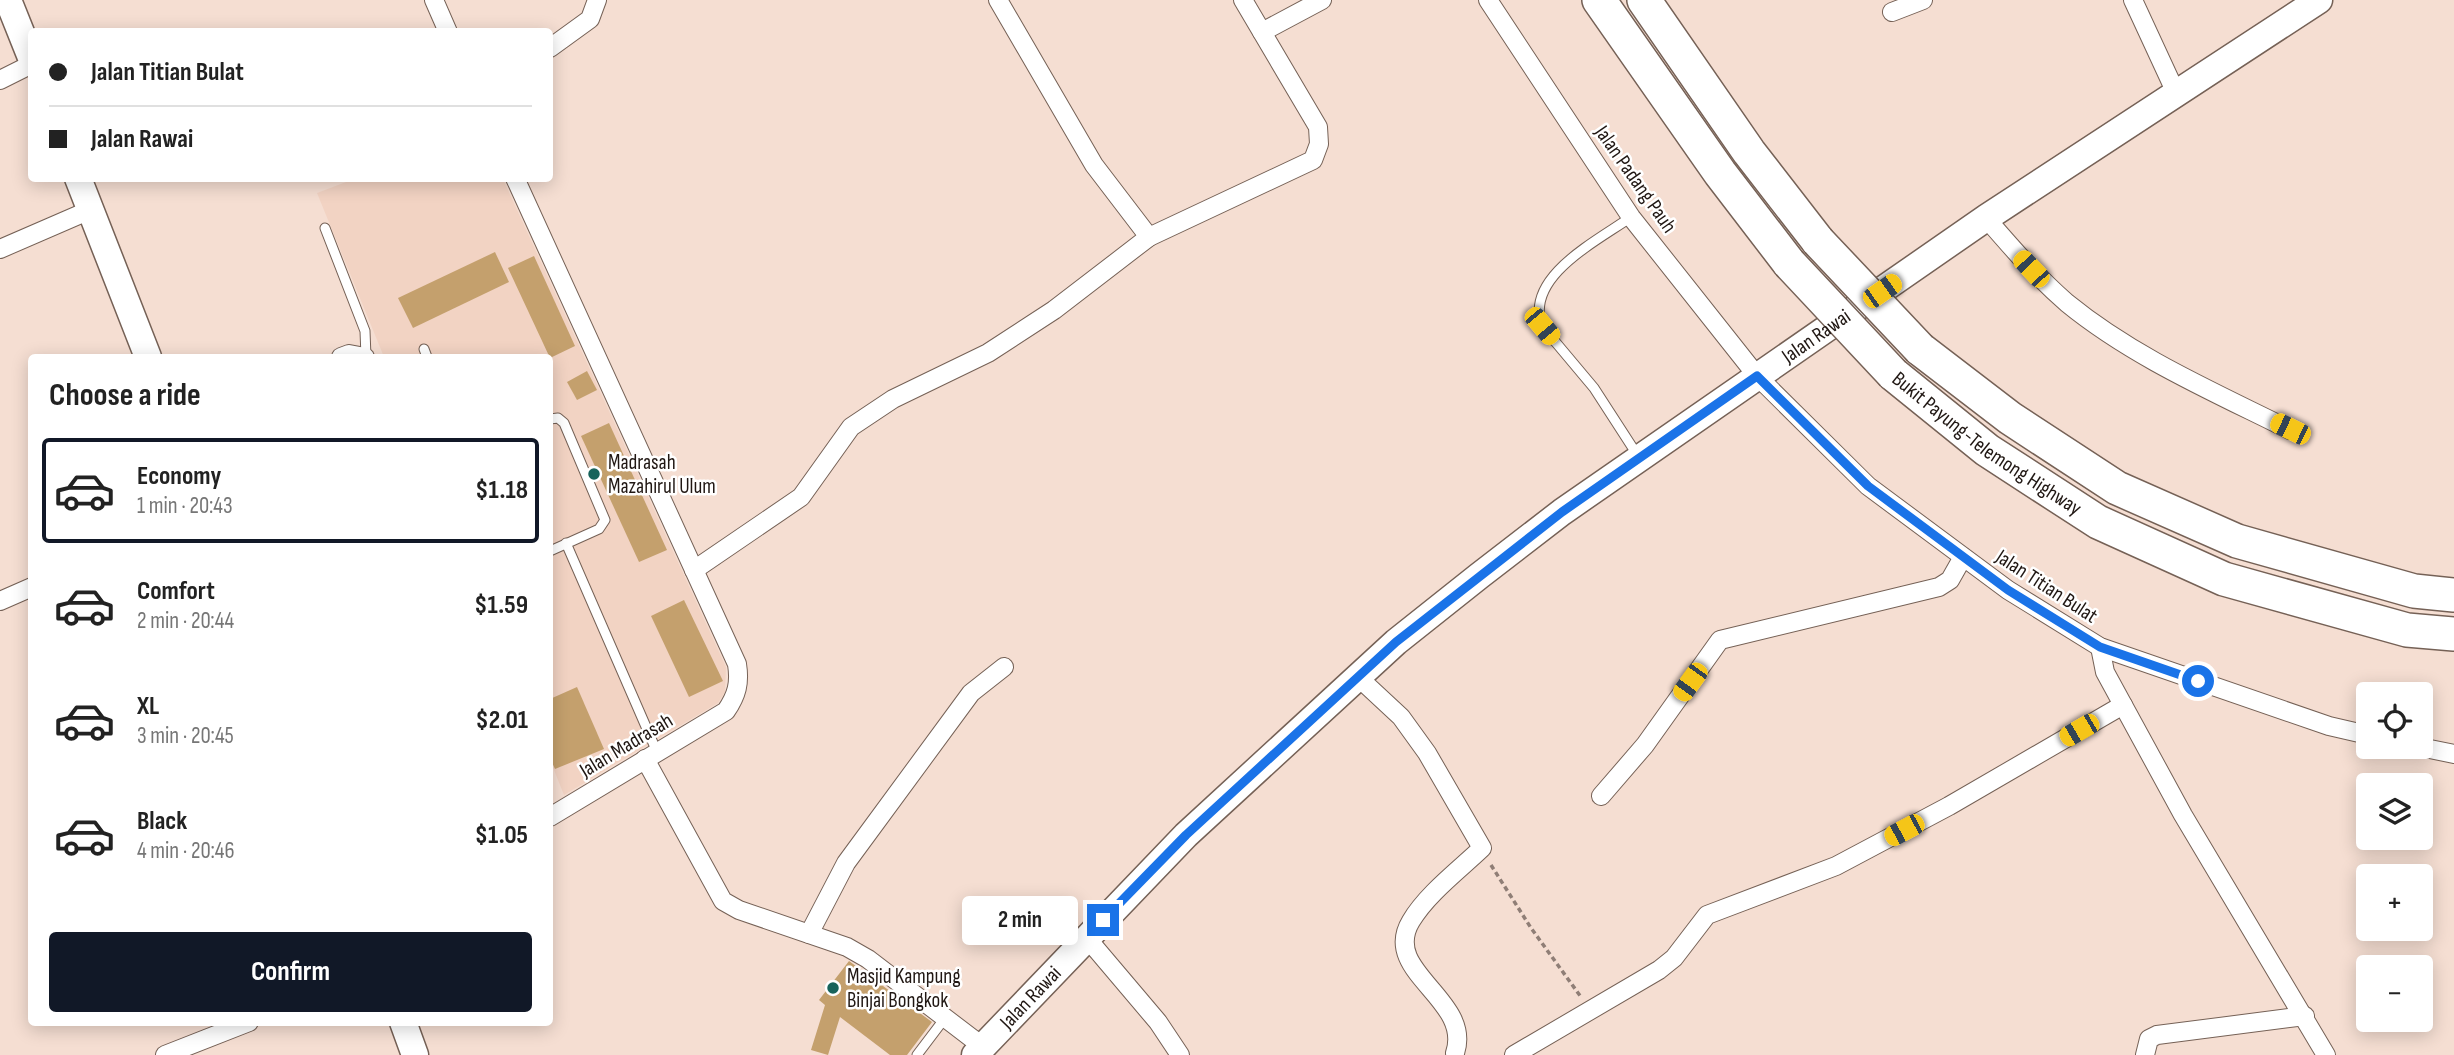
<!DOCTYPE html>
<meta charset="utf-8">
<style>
body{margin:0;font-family:"Sofia Sans Condensed",sans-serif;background:#f2f2f2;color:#222;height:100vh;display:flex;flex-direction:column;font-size:26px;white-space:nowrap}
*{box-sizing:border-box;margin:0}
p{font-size:23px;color:#767676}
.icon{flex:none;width:38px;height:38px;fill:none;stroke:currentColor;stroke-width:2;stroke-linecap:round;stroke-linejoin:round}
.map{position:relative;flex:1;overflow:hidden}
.side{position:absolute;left:28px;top:354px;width:525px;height:672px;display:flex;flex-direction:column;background:#fff;border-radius:7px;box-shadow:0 4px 18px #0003}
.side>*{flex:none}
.top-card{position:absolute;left:28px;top:28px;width:525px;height:154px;border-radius:7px;box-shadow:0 4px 18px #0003;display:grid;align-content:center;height:154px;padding:0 21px;background:#fff}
.controls{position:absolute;left:2356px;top:682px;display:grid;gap:14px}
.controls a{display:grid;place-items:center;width:77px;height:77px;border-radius:7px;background:#fff;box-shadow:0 4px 18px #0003;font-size:35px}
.end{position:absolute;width:32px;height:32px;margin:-16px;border:9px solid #1a73e8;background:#fff;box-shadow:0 0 0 4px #fff}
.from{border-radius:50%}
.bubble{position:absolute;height:49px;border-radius:7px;background:#fff;box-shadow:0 4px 18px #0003;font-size:23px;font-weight:700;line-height:49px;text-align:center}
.car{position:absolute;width:21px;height:42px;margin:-21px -10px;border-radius:9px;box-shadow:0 0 5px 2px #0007;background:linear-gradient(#f5c518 24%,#345 0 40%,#f5c518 0 76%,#345 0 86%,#f5c518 0)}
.top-card b{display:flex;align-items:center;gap:24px;height:66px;font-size:26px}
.top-card b+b{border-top:2px solid #e0e0e0}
.top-card i{width:18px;height:18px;background:#222}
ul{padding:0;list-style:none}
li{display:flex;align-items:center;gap:21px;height:105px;margin:0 14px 10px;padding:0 7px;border:4px solid transparent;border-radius:7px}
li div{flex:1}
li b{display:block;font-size:26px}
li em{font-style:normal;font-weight:700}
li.current{border-color:#111827}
li>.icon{width:63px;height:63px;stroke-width:1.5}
h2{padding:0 21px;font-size:32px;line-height:84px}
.primary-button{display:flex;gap:14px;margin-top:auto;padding:14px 21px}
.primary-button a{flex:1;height:80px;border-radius:7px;background:#111827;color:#fff;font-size:28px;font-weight:700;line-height:80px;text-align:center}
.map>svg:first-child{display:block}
.built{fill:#f2d3c3}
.building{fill:#c4a06d}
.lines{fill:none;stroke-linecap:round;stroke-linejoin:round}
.lane-casing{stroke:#756156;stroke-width:11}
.street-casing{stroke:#756156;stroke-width:20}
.secondary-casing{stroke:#756156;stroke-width:29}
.highway-casing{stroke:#756156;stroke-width:36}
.path{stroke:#8f7e76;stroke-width:3.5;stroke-dasharray:5 3.5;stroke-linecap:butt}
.lane{stroke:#fff;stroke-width:9}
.street{stroke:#fff;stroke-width:18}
.secondary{stroke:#fff;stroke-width:26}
.highway{stroke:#fff;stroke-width:33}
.highway-bridge-casing{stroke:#756156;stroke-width:36;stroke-linecap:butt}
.highway-bridge{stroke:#fff;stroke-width:33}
.route{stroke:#1a73e8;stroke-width:9}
.poi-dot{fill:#17635b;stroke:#fff;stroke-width:2.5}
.labels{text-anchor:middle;stroke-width:5;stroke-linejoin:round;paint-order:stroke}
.street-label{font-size:21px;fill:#201713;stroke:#fff}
.poi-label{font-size:21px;fill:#201713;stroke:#fff;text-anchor:start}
</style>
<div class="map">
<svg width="2454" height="1055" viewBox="0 0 2454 1055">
<rect width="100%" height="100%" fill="#f5ded2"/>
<path class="built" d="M354,179H503L726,667L725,692L718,703L564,795L550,760V357H384L317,193Z"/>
<g class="building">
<path d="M495,252L509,282L413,328L398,298Z"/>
<path d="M534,256L575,346L550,358L508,268Z"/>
<path d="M587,371L597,390L577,400L567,382Z"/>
<path d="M609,423L667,550L639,562L581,436Z"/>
<path d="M684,600L723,681L689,697L651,616Z"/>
<path d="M577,687L604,749L555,769L550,758V699Z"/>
<path d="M849,961L932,1022L907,1055H890L840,1017L828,1055L811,1050L825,1005L819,1000Z"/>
</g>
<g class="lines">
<g class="lane-casing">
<g id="lane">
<path d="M1631,217C1597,241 1524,277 1542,326L1594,388L1638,456"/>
<path d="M325,228L365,331L366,357"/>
<path d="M424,349L427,357"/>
<path d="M550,419L558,418L564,423L605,520L599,529L550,551"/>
<path d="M566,543L657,752"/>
<path d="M917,1055L945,1018"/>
</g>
</g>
<g class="street-casing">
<g id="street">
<path d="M434,0L448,32"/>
<path d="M998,0L1094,165L1149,237"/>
<path d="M1488,0L1631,217L1757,376L1868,486L2008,590L2100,647L2329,726L2368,735"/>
<path d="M2133,0L2176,93"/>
<path d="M1892,12L1923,0"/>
<path d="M1262,32L1322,0"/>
<path d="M550,48L590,19L597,0"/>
<path d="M0,80L32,64"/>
<path d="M515,178L737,664C740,683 737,695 726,711L550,817"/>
<path d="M1986,218C2012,248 2037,277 2067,303C2133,357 2214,392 2290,430"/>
<path d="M0,249L90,210"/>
<path d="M341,357L349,354L365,357"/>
<path d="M694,570L801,497L851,427L893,399L988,353L1054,310L1149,237L1313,160L1319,144L1318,127L1243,0"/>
<path d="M0,601L32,587"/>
<path d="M2100,647L2105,672L2183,815L2326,1055"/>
<path d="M1358,677L1401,717L1427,753L1482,848C1459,870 1427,894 1411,921C1380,972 1473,999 1455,1053"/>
<path d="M2420,747L2454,754"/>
<path d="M645,759L723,901L739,910L847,947L868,959L982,1046"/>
<path d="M1601,796L1645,745L1720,640L1939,587L1950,580L1963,557"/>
<path d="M809,934L846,863L971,693L1004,667"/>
<path d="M1086,937L1158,1022L1180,1055"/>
<path d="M165,1055L249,1022"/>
<path d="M1514,1055L1659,970L1674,958L1707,915L1836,866L1949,806L2123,705"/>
<path d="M2145,1055L2149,1039L2157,1035L2305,1016"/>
</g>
</g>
<g class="secondary-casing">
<g id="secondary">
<path d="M8,0L32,60"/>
<path d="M78,178L148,357"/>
<path d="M403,1022L415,1055"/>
<path id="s1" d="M975,1055L1186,835L1396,642L1479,576L1562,512L1986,218L2319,0"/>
</g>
</g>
<g class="highway-casing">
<g id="highway">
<path d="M1599,0L1720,173L1789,263"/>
<path d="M1644,0L1749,152L1818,241"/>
<path d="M1920,349L2010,418L2117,488L2237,541L2414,591L2454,595"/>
<path id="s2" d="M1893,374L1987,450L2098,522L2224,579L2407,630L2454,634"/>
</g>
</g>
<path class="path" d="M1491,865L1531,928L1581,997"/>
<use href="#lane" class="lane"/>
<use href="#street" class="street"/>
<use href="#secondary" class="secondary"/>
<use href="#highway" class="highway"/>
<g class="highway-bridge-casing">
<g id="highway-bridge">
<path d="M1818,241L1920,349"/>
<path d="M1789,263L1893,374"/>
</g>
</g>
<use href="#highway-bridge" class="highway-bridge"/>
</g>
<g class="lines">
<path class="route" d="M1103,920L1186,835L1396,642L1562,512L1757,376L1868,486L2008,590L2100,647L2198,681"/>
</g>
<g class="poi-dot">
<circle cx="594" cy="474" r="7"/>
<circle cx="833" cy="988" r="7"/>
</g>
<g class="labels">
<g class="street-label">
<text transform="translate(1636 179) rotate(55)" y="7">Jalan Padang Pauh</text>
<text dy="7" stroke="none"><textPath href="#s1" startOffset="1110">Jalan Rawai</textPath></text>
<text dy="7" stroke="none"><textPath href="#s2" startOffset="117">Bukit Payung-Telemong Highway</textPath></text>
<text transform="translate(2047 586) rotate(33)" y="7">Jalan Titian Bulat</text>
<text transform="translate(626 745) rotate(-31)" y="7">Jalan Madrasah</text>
<text dy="7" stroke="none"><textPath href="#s1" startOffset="80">Jalan Rawai</textPath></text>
</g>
<g class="poi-label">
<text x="608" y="469">Madrasah<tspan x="608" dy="24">Mazahirul Ulum</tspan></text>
<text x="847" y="983">Masjid Kampung<tspan x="847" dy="24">Binjai Bongkok</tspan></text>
</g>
</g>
</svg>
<div class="controls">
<a><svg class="icon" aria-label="locate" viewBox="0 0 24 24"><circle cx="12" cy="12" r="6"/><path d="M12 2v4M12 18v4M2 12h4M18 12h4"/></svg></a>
<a><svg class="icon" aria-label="layers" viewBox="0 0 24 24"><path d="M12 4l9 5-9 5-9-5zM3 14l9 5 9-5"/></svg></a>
<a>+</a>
<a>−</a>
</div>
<i class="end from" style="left:2198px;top:681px"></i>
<i class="end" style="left:1103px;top:920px"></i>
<div class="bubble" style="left:962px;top:896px;width:116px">2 min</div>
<i class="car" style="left:2031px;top:269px;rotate:317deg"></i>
<i class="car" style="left:1882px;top:291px;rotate:55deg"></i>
<i class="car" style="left:1542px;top:326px;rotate:140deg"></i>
<i class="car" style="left:2290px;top:429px;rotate:296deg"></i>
<i class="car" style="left:1690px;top:682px;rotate:216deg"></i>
<i class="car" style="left:2079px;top:730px;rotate:240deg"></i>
<i class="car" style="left:1904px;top:830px;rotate:242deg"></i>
<div class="top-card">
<b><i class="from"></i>Jalan Titian Bulat</b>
<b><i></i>Jalan Rawai</b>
</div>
<section class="side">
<h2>Choose a ride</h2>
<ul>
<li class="current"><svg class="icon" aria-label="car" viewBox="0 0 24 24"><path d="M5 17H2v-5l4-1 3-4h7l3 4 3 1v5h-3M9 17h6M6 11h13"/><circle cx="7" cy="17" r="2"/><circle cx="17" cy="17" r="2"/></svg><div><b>Economy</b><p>1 min · 20:43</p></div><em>$1.18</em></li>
<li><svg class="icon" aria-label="car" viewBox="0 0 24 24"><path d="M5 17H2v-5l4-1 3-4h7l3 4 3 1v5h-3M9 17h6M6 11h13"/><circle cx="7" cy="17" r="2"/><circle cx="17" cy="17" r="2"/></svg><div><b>Comfort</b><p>2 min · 20:44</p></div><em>$1.59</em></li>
<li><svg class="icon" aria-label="car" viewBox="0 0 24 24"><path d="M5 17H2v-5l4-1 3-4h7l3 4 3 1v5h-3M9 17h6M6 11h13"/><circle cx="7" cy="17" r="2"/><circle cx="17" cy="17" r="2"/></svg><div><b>XL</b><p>3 min · 20:45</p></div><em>$2.01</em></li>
<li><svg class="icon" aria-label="car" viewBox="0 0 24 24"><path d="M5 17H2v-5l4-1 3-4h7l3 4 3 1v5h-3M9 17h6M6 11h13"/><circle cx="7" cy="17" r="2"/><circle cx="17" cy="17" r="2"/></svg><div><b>Black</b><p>4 min · 20:46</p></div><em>$1.05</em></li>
</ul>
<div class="primary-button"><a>Confirm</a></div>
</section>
</div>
